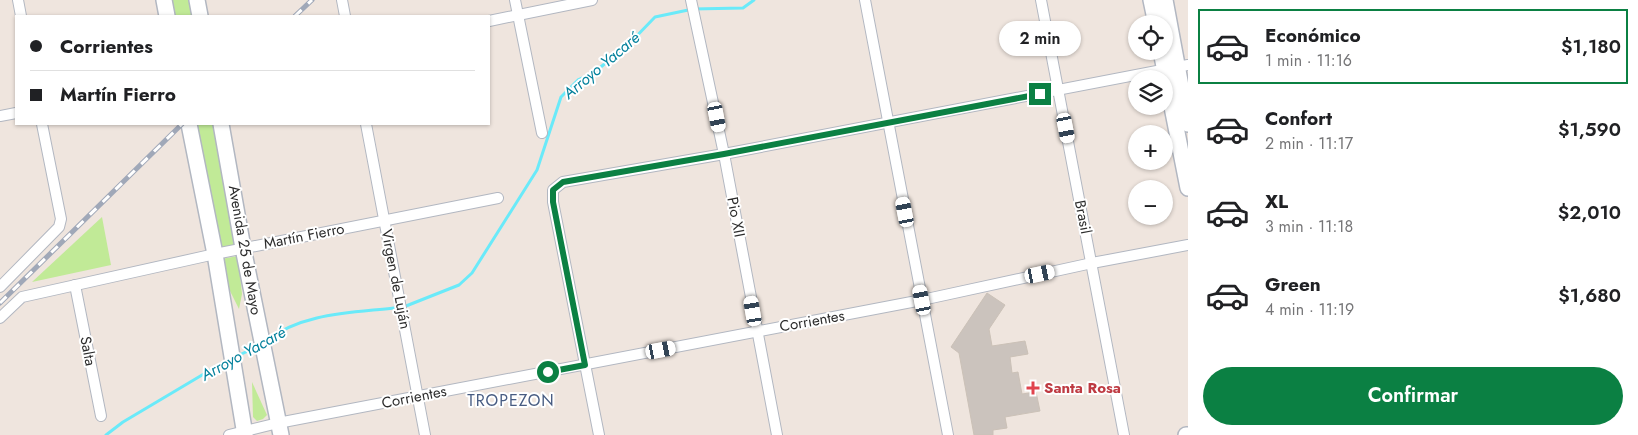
<!DOCTYPE html>
<html lang="es">
<meta charset="utf-8">
<style>
body{margin:0;font-family:Jost,sans-serif;background:#f6f6f6;color:#202124;height:100vh;display:flex;flex-direction:column;font-size:19px;white-space:nowrap}
*{box-sizing:border-box;margin:0}
p{font-size:16px;color:#757577}
.icon{flex:none;width:28px;height:28px;fill:none;stroke:currentColor;stroke-width:2;stroke-linecap:round;stroke-linejoin:round}
.map{position:relative;flex:1;overflow:hidden}
.sheet{display:flex;flex-direction:column;background:#fff;width:450px}
.sheet>*{flex:none}
.hud{position:absolute;left:15px;top:15px;width:475px;height:110px;border-radius:0px;box-shadow:0 1px 4px #0004;display:grid;align-content:center;height:110px;padding:0 15px;background:#fff}
.buttons{position:absolute;left:1128px;top:15px;display:grid;gap:10px}
.buttons a{display:grid;place-items:center;width:45px;height:45px;border-radius:50%;background:#fff;box-shadow:0 1px 4px #0004;font-size:25px}
.end{position:absolute;width:22px;height:22px;margin:-11px;border:6px solid #0b8043;background:#fff;box-shadow:0 0 0 2px #fff}
.from{border-radius:50%}
.bubble{position:absolute;height:35px;border-radius:18px;background:#fff;box-shadow:0 1px 4px #0004;font-size:16px;font-weight:600;line-height:35px;text-align:center}
.car{position:absolute;width:15px;height:30px;margin:-15px -8px;border-radius:6px;box-shadow:0 0 4px 1px #0007;background:linear-gradient(#fff 24%,#345 0 40%,#fff 0 76%,#345 0 86%,#fff 0)}
.hud b{display:flex;align-items:center;gap:18px;height:48px;font-size:19px}
.hud b+b{border-top:1px solid #e0e0e0}
.hud i{width:12px;height:12px;background:#202124}
ul{padding:9px 0 0;list-style:none}
li{display:flex;align-items:center;gap:15px;height:75px;margin:0 10px 8px;padding:0 5px;border:2px solid transparent;border-radius:0px}
li div{flex:1}
li b{display:block;font-size:19px}
li em{font-style:normal;font-weight:600}
li.current{border-color:#0b8043}
li>.icon{width:45px;height:45px;stroke-width:1.5}
.button{display:flex;gap:10px;margin-top:auto;padding:10px 15px}
.button a{flex:1;height:58px;border-radius:30px;background:#0b8043;color:#fff;font-size:20px;font-weight:600;line-height:58px;text-align:center}
main{display:flex;flex:1;min-height:0}
.map>svg:first-child{display:block}
.green{fill:#c1ea97}
.lines{fill:none;stroke-linecap:round;stroke-linejoin:round}
.stream{stroke:#6aeaf9;stroke-width:3}
.building{fill:#cbc3bd;stroke:#cbc1b7}
.street-casing{stroke:#b2b7c1;stroke-width:12}
.secondary-casing{stroke:#b2b7c1;stroke-width:18}
.street{stroke:#fff;stroke-width:10}
.secondary{stroke:#fff;stroke-width:15}
.rail-casing{stroke:#a0a8b8;stroke-width:5}
.rail{stroke:#fff;stroke-width:3;stroke-dasharray:9;stroke-linecap:butt}
.route{stroke:#0b8043;stroke-width:6}
.health-dot{fill:#e0444e;stroke:#fff;stroke-width:2}
.labels{text-anchor:middle;stroke-width:4;stroke-linejoin:round;paint-order:stroke}
.street-label{font-size:15px;fill:#2d2d2d;stroke:#fff}
.health-label{font-size:15px;font-weight:bold;fill:#be3a42;stroke:#fff;text-anchor:start}
.water-label{font-size:16px;font-style:italic;fill:#04819c;stroke:#fff}
.neighbourhood-label{font-size:16px;letter-spacing:1px;fill:#485c82;stroke:#fff}
</style>
<main>
<div class="map">
<svg width="1188" height="435" viewBox="0 0 1188 435">
<rect width="100%" height="100%" fill="#efe5de"/>
<g class="green">
<path d="M171,0H189L192,16H174Z"/>
<path d="M196,124H216L240,246L222,249Z"/>
<path d="M102,217L111,265L32,282Z"/>
<path d="M238,256L242,294L239,309L229,289L221,259Z"/>
<path d="M252,382L267,415L263,419L257,421L253,417Z"/>
</g>
<g class="lines">
<g class="stream">
<path d="M406,306L459,285L472,273L537,170L561,97L578,80L592,74L627,46L655,17L693,9L743,8L754,0"/>
<path d="M266,341C302,313 350,313 394,308"/>
<path d="M237,356L259,346"/>
<path d="M106,435L123,422L229,359"/>
</g>
</g>
<path class="building" d="M987,293L1005,305L989,329L992,346L1025,341L1028,354L1010,357L1012,373L1018,372L1022,394L1036,392L1040,411L1005,417L1007,428L993,430V435H974L959,353L951,347Z"/>
<g class="lines">
<g class="street-casing">
<g id="street">
<path d="M18,0L21,16"/>
<path d="M342,0L345,16"/>
<path d="M515,0L542,133"/>
<path d="M691,0L724,154L777,435"/>
<path d="M865,0L948,435"/>
<path d="M1041,0L1124,435"/>
<path d="M489,21L592,0"/>
<path d="M0,116L16,113"/>
<path d="M366,124L425,435"/>
<path d="M75,285L101,416"/>
<path d="M0,287L59,227L61,219L42,124"/>
<path d="M0,318L22,297L215,254L498,198"/>
<path d="M229,435L278,423L922,300L1092,263L1188,245"/>
<path d="M599,435L553,202V190L563,182L724,154L1188,65"/>
</g>
</g>
<g class="secondary-casing">
<g id="secondary">
<path d="M164,0L167,16"/>
<path d="M197,0L200,16"/>
<path d="M1151,0L1156,24"/>
<path d="M1165,0L1188,124"/>
<path d="M1161,51L1188,188"/>
<path d="M189,124L215,254L245,435"/>
<path d="M221,124L243,248L281,435"/>
<path d="M1186,435H1188"/>
</g>
</g>
<use href="#street" class="street"/>
<use href="#secondary" class="secondary"/>
<g class="rail-casing">
<g id="rail">
<path d="M295,16L312,0"/>
<path d="M0,303L182,124"/>
</g>
</g>
<use href="#rail" class="rail"/>
</g>
<g class="lines">
<path class="route" d="M548,372L585,365L553,202V190L563,182L724,154L1040,94"/>
</g>
<path class="health-dot" d="M1030.5 380.5h5v5h5v5h-5v5h-5v-5h-5v-5h5z"/>
<g class="labels">
<g class="street-label">
<text transform="translate(736 217) rotate(79)" y="5">Pio XII</text>
<text transform="translate(1083 217) rotate(79)" y="5">Brasil</text>
<text transform="translate(304 236) rotate(-11)" y="5">Martín Fierro</text>
<text transform="translate(245 250) rotate(80)" y="5">Avenida 25 de Mayo</text>
<text transform="translate(396 279) rotate(79)" y="5">Virgen de Luján</text>
<text transform="translate(812 321) rotate(-10)" y="5">Corrientes</text>
<text transform="translate(88 351) rotate(79)" y="5">Salta</text>
<text transform="translate(414 397) rotate(-11)" y="5">Corrientes</text>
</g>
<g class="health-label">
<text x="1044" y="393">Santa Rosa</text>
</g>
<g class="water-label">
<text transform="translate(601 65) rotate(-40)" y="6">Arroyo Yacaré</text>
<text transform="translate(243 353) rotate(-29)" y="6">Arroyo Yacaré</text>
</g>
<g class="neighbourhood-label">
<text x="511" y="406">TROPEZON</text>
</g>
</g>
</svg>
<div class="buttons">
<a><svg class="icon" aria-label="locate" viewBox="0 0 24 24"><circle cx="12" cy="12" r="6"/><path d="M12 2v4M12 18v4M2 12h4M18 12h4"/></svg></a>
<a><svg class="icon" aria-label="layers" viewBox="0 0 24 24"><path d="M12 4l9 5-9 5-9-5zM3 14l9 5 9-5"/></svg></a>
<a>+</a>
<a>−</a>
</div>
<i class="end from" style="left:548px;top:372px"></i>
<i class="end" style="left:1040px;top:94px"></i>
<div class="bubble" style="left:999px;top:21px;width:82px">2 min</div>
<i class="car" style="left:717px;top:117px;rotate:169deg"></i>
<i class="car" style="left:1066px;top:128px;rotate:169deg"></i>
<i class="car" style="left:905px;top:212px;rotate:349deg"></i>
<i class="car" style="left:1040px;top:274px;rotate:78deg"></i>
<i class="car" style="left:922px;top:300px;rotate:349deg"></i>
<i class="car" style="left:753px;top:311px;rotate:350deg"></i>
<i class="car" style="left:661px;top:350px;rotate:79deg"></i>
<div class="hud">
<b><i class="from"></i>Corrientes</b>
<b><i></i>Martín Fierro</b>
</div>
</div>
<section class="sheet">
<ul>
<li class="current"><svg class="icon" aria-label="car" viewBox="0 0 24 24"><path d="M5 17H2v-5l4-1 3-4h7l3 4 3 1v5h-3M9 17h6M6 11h13"/><circle cx="7" cy="17" r="2"/><circle cx="17" cy="17" r="2"/></svg><div><b>Económico</b><p>1 min · 11:16</p></div><em>$1,180</em></li>
<li><svg class="icon" aria-label="car" viewBox="0 0 24 24"><path d="M5 17H2v-5l4-1 3-4h7l3 4 3 1v5h-3M9 17h6M6 11h13"/><circle cx="7" cy="17" r="2"/><circle cx="17" cy="17" r="2"/></svg><div><b>Confort</b><p>2 min · 11:17</p></div><em>$1,590</em></li>
<li><svg class="icon" aria-label="car" viewBox="0 0 24 24"><path d="M5 17H2v-5l4-1 3-4h7l3 4 3 1v5h-3M9 17h6M6 11h13"/><circle cx="7" cy="17" r="2"/><circle cx="17" cy="17" r="2"/></svg><div><b>XL</b><p>3 min · 11:18</p></div><em>$2,010</em></li>
<li><svg class="icon" aria-label="car" viewBox="0 0 24 24"><path d="M5 17H2v-5l4-1 3-4h7l3 4 3 1v5h-3M9 17h6M6 11h13"/><circle cx="7" cy="17" r="2"/><circle cx="17" cy="17" r="2"/></svg><div><b>Green</b><p>4 min · 11:19</p></div><em>$1,680</em></li>
</ul>
<div class="button"><a>Confirmar</a></div>
</section>
</main>
